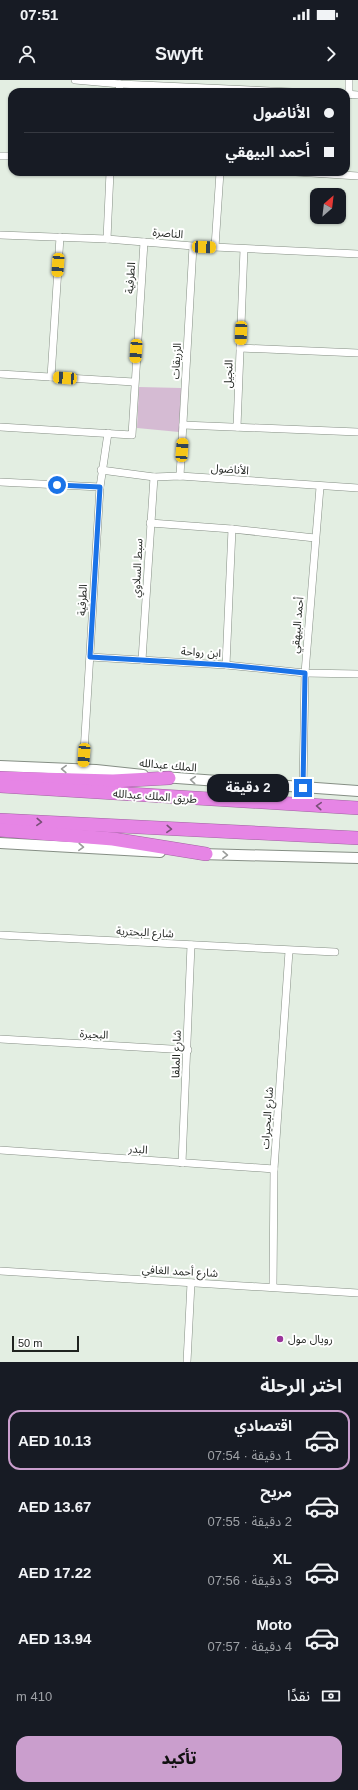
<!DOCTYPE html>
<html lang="ar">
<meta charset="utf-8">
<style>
body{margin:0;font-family:Arial,"Noto Sans Arabic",sans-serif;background:#242831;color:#f1f3f6;direction:rtl;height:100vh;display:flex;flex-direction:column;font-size:15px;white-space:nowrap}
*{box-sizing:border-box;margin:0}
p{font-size:13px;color:#9ea1a6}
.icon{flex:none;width:22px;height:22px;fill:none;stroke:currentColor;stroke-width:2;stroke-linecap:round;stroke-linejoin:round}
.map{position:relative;height:1282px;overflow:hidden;direction:ltr}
.side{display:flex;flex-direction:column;background:#171b24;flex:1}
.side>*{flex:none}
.guide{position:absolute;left:8px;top:8px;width:342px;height:88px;border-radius:12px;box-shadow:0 1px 3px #0004;direction:rtl;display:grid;align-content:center;height:88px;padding:0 16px;background:#171b24}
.needle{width:26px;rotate:28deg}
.controls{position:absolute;left:310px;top:108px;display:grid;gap:8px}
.controls a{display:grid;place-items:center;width:36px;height:36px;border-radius:8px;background:#171b24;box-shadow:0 1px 3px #0004;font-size:20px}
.scale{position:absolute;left:12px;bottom:10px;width:67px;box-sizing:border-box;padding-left:4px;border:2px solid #1f231f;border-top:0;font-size:11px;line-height:14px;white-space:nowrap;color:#1f231f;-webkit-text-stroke:3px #fff;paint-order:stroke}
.end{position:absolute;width:18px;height:18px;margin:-9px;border:5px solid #1a73e8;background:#fff;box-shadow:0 0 0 2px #fff}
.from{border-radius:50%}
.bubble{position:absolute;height:28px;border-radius:12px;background:#171b24;box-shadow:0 1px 3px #0004;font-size:13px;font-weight:800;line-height:28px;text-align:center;direction:rtl}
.car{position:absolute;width:12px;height:24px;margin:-12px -6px;border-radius:5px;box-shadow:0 0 3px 1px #0007;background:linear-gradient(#f5c518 24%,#345 0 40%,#f5c518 0 76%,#345 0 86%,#f5c518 0)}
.guide b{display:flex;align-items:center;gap:14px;height:38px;font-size:15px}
.guide b+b{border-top:1px solid #363941}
.guide i{width:10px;height:10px;background:#f1f3f6}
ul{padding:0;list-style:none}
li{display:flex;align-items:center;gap:12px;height:60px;margin:0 8px 6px;padding:0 8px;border:2px solid transparent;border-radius:12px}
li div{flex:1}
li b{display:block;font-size:15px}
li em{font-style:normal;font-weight:800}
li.current{border-color:#ca9ecd}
li>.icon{width:36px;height:36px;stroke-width:1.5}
h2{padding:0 16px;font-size:18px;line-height:48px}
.pay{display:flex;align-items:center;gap:10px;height:44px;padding:0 16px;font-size:15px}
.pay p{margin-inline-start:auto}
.cta{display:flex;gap:8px;margin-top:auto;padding:8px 16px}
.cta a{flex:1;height:46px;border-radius:12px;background:#ca9ecd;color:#111;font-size:16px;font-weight:800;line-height:46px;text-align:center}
.status{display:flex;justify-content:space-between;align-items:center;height:28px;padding:0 20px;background:#171b24;direction:ltr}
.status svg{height:11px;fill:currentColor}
header{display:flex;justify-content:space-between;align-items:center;height:52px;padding:0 16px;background:#171b24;font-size:18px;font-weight:800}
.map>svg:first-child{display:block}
.green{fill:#d5bbd3}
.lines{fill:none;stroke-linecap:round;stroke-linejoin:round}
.street-casing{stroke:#858e84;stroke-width:8}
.secondary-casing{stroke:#858e84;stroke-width:12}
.highway-casing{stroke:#a063a0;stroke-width:14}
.street{stroke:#fff;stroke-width:7}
.secondary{stroke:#fff;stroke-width:10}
.highway{stroke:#e685e5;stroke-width:13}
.oneway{stroke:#9a9c9a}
.oneway2{stroke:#794f78}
.route{stroke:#1a73e8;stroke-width:5}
.poi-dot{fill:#9a359a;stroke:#fff;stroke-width:1.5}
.labels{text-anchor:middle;stroke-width:4;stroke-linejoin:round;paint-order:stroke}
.street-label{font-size:11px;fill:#1f231f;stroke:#fff}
.poi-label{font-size:11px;fill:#1f231f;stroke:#fff;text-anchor:start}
</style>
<div class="status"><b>07:51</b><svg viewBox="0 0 49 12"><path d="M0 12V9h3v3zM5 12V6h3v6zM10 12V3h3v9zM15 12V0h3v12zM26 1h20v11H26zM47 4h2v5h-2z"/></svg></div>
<header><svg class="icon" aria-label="forward" viewBox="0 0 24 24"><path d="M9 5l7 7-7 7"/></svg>Swyft<svg class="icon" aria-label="person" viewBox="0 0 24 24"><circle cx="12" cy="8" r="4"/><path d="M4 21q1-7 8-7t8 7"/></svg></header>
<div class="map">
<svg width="358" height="1282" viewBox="0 0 358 1282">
<rect width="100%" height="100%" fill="#e3eee2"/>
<path class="green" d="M139,307L181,308L179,352L137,348Z"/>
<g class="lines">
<g class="street-casing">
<g id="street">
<path d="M75,0L120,4L292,12"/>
<path d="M119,12L120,4"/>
<path d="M346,14L358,15"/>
<path d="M349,15V0"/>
<path d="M0,76H12"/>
<path d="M296,92L358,96"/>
<path d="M0,155L107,159L193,166L358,174"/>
<path d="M107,159L110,92"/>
<path d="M215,167L220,92"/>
<path d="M240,268L358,273"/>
<path d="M0,294L134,302"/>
<path d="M51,297L60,157"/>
<path d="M183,345L358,352"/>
<path d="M0,347L132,355L144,162"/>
<path d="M237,347L244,169"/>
<path d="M101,390L154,397L180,396L358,408"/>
<path d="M180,396L193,166"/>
<path d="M0,402L100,407"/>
<path d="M150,443L232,449L315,458"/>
<path d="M90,577L226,585L305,593L358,594"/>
<path d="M142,580L154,397"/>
<path d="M226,585L232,449"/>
<path d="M83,689L100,407L108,353"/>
<path d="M303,709L305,593L320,407"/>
<path d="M0,855L335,872"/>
<path d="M0,959L188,970"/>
<path d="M0,1070L274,1089"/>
<path d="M182,1083L191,865"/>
<path d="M0,1191L358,1213"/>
<path d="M273,1207L274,1089L289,871"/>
<path d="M187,1282L191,1203"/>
</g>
</g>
<g class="secondary-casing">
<g id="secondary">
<path d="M0,686L96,690L143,695"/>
<path d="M163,697L358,711"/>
<path d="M0,763L160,772"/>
<path d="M200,774L358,778"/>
</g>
</g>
<g class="highway-casing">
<g id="highway">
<path d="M0,698L113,701L169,698"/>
<path d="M0,706L358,728"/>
<path d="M0,740L358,758"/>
<path d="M0,750L113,759L206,774"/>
</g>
</g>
<use href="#street" class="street"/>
<use href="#secondary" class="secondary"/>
<use href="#highway" class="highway"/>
</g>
<defs><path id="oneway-chevron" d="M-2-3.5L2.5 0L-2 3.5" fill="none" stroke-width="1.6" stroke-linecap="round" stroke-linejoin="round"/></defs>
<g class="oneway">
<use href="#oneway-chevron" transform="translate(64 689) rotate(-178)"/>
<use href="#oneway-chevron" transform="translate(193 700) rotate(-175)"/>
<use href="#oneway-chevron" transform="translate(81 767) rotate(3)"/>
<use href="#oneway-chevron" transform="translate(225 775) rotate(2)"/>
</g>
<g class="oneway2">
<use href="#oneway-chevron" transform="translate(319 726) rotate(-176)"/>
<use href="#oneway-chevron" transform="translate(39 742) rotate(3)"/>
<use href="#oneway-chevron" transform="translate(169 749) rotate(3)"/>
</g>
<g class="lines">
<path class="route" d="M57,405L100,407L90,577L226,585L305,593L303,708"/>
</g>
<circle class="poi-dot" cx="280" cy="1259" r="4"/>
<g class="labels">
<g class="street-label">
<text transform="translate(168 153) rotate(5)" y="4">الناصرة</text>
<text transform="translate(130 198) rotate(-86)" y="4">الطرفية</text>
<text transform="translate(176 281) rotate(-87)" y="4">الزريقات</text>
<text transform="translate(228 294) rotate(-88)" y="4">النجيل</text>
<text transform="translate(230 389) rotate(4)" y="4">الأناضول</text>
<text transform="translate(137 488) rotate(-87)" y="4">سبط السلاوي</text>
<text transform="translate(82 520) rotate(-87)" y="4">الطرفية</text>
<text transform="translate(297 545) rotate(-85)" y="4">أحمد البيهقي</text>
<text transform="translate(201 572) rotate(3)" y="4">ابن رواحة</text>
<text transform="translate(168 685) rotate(5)" y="4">الملك عبدالله</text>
<text transform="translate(155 716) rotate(4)" y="4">طريق الملك عبدالله</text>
<text transform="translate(145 852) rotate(3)" y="4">شارع البحترية</text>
<text transform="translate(94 954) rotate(3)" y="4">البحيرة</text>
<text transform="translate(176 974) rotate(-88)" y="4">شارع الملقا</text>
<text transform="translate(267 1038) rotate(-86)" y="4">شارع البحيرات</text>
<text transform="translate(138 1069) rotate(4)" y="4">البدر</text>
<text transform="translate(180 1191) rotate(3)" y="4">شارع أحمد الغافي</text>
</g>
<g class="poi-label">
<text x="288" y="1263">رويال مول</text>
</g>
</g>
</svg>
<div class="controls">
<a><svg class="needle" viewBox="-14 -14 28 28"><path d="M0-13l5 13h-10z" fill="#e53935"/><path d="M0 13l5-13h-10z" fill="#9ea1a6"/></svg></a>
</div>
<div class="scale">50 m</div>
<i class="end from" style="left:57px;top:405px"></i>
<i class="end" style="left:303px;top:708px"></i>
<div class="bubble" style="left:207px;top:694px;width:82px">2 دقيقة</div>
<i class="car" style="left:204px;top:167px;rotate:92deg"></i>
<i class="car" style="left:58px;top:185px;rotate:184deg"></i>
<i class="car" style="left:241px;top:253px;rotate:182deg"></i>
<i class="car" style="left:136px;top:271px;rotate:184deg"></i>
<i class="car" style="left:65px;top:298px;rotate:274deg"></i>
<i class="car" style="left:182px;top:370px;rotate:4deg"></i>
<i class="car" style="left:84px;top:675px;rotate:184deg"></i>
<div class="guide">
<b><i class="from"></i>الأناضول</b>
<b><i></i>أحمد البيهقي</b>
</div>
</div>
<section class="side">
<h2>اختر الرحلة</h2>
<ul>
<li class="current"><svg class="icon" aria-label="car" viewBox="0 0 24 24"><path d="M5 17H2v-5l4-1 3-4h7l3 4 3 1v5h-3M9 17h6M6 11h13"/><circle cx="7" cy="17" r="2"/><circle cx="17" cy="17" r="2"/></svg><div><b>اقتصادي</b><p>1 دقيقة · 07:54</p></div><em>AED 10.13</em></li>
<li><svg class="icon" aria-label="car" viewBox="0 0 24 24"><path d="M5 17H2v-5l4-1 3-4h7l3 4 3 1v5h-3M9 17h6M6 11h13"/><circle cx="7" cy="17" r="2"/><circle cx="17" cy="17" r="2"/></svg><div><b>مريح</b><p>2 دقيقة · 07:55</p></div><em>AED 13.67</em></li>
<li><svg class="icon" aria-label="car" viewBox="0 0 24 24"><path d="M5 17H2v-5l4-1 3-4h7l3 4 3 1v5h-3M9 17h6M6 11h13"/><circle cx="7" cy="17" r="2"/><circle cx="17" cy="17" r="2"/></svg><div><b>XL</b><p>3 دقيقة · 07:56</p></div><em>AED 17.22</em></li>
<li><svg class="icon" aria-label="car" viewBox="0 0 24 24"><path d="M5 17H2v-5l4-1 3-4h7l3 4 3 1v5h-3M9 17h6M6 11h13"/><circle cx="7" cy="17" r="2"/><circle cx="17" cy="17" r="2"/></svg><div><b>Moto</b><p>4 دقيقة · 07:57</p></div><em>AED 13.94</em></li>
</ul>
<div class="pay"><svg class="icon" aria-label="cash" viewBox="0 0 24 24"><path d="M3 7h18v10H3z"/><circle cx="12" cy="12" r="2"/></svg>نقدًا<p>410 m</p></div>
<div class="cta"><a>تأكيد</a></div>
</section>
